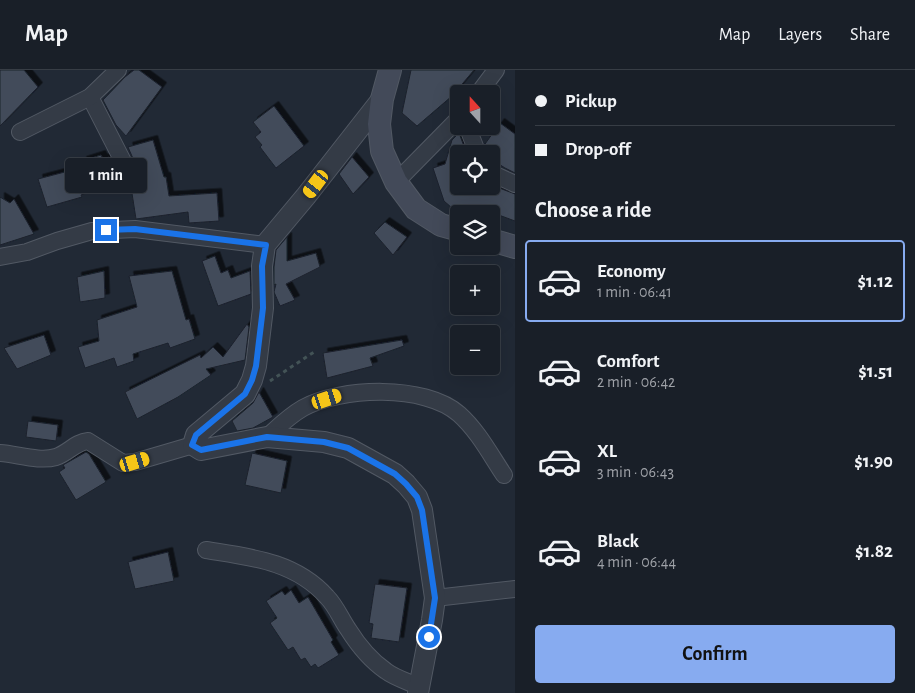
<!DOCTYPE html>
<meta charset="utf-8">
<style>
body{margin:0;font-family:"Alegreya Sans",sans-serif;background:#262c34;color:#f1f3f6;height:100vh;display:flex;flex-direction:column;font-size:19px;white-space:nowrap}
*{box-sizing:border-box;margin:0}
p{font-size:16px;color:#9fa2a8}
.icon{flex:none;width:28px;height:28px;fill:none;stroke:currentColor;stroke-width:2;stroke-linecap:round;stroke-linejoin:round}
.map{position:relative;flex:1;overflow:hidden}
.details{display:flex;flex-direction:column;background:#191f28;width:400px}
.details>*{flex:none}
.guide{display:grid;align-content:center;height:110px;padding:0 20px;background:#191f28}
.needle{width:32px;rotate:339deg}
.buttons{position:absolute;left:450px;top:15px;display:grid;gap:10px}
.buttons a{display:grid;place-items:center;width:50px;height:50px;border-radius:5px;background:#191f28;box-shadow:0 5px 20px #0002,0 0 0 1px #373d45;font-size:25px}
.end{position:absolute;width:22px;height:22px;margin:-11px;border:6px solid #1a73e8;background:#fff;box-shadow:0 0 0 2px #fff}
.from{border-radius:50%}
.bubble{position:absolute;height:35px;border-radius:5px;background:#191f28;box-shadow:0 5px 20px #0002,0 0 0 1px #373d45;font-size:16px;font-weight:700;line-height:35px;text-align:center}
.car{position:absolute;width:15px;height:30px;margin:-15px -8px;border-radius:6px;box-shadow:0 0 4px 1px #0007;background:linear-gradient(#f5c518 24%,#345 0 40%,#f5c518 0 76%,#345 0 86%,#f5c518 0)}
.guide b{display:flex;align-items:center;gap:18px;height:48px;font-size:19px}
.guide b+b{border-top:1px solid #373d45}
.guide i{width:12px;height:12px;background:#f1f3f6}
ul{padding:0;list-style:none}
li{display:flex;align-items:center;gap:15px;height:82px;margin:0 10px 8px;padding:0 10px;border:2px solid transparent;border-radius:5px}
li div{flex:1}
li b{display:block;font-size:19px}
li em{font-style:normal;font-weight:700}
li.selected{border-color:#87abf0}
li>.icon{width:45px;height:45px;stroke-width:1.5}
h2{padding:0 20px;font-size:22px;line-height:60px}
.action{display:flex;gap:10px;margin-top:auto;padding:10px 20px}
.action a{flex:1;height:58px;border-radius:5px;background:#87abf0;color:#111;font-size:20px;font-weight:700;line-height:58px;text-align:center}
header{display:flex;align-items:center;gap:30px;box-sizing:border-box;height:70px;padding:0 25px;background:#191f28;border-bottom:1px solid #373d45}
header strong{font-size:24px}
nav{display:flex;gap:28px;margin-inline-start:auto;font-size:18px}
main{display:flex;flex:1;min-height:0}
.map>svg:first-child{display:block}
.building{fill:#434c5a;stroke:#1c222d;filter:url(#shadow)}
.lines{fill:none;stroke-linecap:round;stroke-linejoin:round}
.minor-casing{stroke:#525964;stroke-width:18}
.tertiary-casing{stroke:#525964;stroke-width:22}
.secondary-casing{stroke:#525964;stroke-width:24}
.path{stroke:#435356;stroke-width:3;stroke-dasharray:4 4;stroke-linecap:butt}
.minor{stroke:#343b46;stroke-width:16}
.tertiary{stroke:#343b46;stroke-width:20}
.secondary{stroke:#434a59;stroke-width:22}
.route{stroke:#1a73e8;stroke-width:6}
</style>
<header>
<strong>Map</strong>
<nav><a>Map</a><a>Layers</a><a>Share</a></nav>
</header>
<main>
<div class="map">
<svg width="515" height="623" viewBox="0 0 515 623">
<defs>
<filter id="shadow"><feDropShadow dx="4.5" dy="-4.5" stdDeviation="0" flood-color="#0009"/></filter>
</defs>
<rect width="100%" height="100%" fill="#212935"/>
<g class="building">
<path d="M0,0H24L38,17L0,56Z"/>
<path d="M134,0H139L162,17L126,66L116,55L103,30L125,7Z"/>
<path d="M411,0H474L452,26L417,56L402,43Z"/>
<path d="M274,36L304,76L276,98L260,77L262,75L255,67L261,62L253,52Z"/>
<path d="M500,53L515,64V103L505,98L491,89V84H488L485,74Z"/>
<path d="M459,63L467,84H459V116H494L515,124V151L477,137L476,144H459L444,131L433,98L445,94L452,70Z"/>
<path d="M153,70L164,107H166L169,126L217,123L219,151L189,153L188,142L136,149L131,117L139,113L141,107L128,77Z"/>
<path d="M101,85L103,89L109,87L121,110L81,125L82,127L47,137L38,109L84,97L82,91Z"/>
<path d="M352,87L369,107L353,124L339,104Z"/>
<path d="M0,127L10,133L14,129L34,164L0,175Z"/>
<path d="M385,152L407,167L393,185L374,163Z"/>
<path d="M287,167V191L316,183L320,197L286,214L295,230L280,236L274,222L276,214L274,215V197L276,180Z"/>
<path d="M215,186L221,203L228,200L231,208L250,201L251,224L218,236L202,191Z"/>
<path d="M104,201L105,228L80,232L77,207Z"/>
<path d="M172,201L186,250L189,249L195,269L170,278L168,273L133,284L134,291L117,297L114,288L85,298L78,277L99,271L97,250L137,237L129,206Z"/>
<path d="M247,254L249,257L245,290L206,299L211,305L178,327L137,349L125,322L200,285L201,288L213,277L223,287Z"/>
<path d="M44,265L51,285L17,299L4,278Z"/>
<path d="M402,270L404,276L370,288L373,296L327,308L323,283Z"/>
<path d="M259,322L273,347L253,358L237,361L232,351L253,333Z"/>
<path d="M28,351L58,355L56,371L26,367Z"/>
<path d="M86,382L89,384L106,412L76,430L59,402L65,398L63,395Z"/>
<path d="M252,383L287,391L281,423L245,415Z"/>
<path d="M168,482L174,511L135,519L128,492Z"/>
<path d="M375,514L407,518L399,572L371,568L373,554L369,553Z"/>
<path d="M291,520L299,533L308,527L333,570L331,572L339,585L318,598L315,594L311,597L305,588L301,590L293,577L288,580L270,553L277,548L266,531L282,521L285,525Z"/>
</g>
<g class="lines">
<g class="minor-casing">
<g id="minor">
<path d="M478,24L496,0"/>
<path d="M90,27L131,107"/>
<path d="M467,56L478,84"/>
<path d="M20,62L90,27L118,0"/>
<path d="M491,103L515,114"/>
<path d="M396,112L459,48"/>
<path d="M0,187L27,182L57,171L92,161L135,159L265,175"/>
<path d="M267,367C278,357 289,346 303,338C341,317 425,314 459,344C478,361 490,384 504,405"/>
<path d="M0,383C17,384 39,392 56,387C68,383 76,372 88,371L123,393L135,392L193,375"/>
<path d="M206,480C250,487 295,491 327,527C336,536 341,549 348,559C358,575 370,590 386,601C395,608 409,612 420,617"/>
<path d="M435,528L515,519"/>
</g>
</g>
<g class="tertiary-casing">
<path id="tertiary" d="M382,29L306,126L265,175L262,196L263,238L256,296L252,310L245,324L196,365L193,375L201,380L267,367L324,372L348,378L395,404L406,414L417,427L422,440L435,528L432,550L418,623"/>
</g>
<g class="secondary-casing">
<g id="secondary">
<path d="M390,0L382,29L379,54L382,81L396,112L416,139L441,155L459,160"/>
<path d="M491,170L515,177"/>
</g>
</g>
<path class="path" d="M270,311L314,282"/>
<use href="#minor" class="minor"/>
<use href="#tertiary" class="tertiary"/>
<use href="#secondary" class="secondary"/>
</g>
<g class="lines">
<path class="route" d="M106,160L135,159L266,175L262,196L263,238L256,296L252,310L245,324L196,365L192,375L201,380L267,367L324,372L348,378L395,404L406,414L417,427L422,440L435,528L429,567"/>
</g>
</svg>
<div class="buttons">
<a><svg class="needle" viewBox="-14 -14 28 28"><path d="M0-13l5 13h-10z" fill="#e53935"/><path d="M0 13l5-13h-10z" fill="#9fa2a8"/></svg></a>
<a><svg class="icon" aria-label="locate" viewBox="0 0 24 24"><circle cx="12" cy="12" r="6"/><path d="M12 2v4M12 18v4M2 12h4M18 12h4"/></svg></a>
<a><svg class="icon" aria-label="layers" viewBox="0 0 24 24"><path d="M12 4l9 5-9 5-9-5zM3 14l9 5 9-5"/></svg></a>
<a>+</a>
<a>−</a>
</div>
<i class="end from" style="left:429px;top:567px"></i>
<i class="end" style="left:106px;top:160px"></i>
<div class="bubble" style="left:65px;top:88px;width:82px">1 min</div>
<i class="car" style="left:316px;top:114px;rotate:217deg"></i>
<i class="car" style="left:327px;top:329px;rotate:72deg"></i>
<i class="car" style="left:135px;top:392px;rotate:73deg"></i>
</div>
<section class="details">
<div class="guide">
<b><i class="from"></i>Pickup</b>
<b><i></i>Drop-off</b>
</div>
<h2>Choose a ride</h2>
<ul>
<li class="selected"><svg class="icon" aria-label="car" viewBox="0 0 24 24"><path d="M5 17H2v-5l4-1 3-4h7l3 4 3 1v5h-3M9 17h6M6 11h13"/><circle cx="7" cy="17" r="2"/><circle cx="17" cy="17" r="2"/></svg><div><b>Economy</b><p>1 min · 06:41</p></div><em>$1.12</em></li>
<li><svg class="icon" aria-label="car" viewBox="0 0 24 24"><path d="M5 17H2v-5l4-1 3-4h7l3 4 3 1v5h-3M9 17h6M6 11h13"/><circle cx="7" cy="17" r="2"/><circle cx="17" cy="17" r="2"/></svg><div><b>Comfort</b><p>2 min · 06:42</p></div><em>$1.51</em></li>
<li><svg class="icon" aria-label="car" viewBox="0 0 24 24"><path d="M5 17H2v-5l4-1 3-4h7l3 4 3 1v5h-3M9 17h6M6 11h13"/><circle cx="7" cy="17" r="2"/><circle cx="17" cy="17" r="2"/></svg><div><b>XL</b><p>3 min · 06:43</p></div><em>$1.90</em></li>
<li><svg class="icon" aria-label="car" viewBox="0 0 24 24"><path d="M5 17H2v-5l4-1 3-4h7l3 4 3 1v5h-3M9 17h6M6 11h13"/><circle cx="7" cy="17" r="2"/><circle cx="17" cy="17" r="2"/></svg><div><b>Black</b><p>4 min · 06:44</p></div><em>$1.82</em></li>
</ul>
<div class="action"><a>Confirm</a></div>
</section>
</main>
